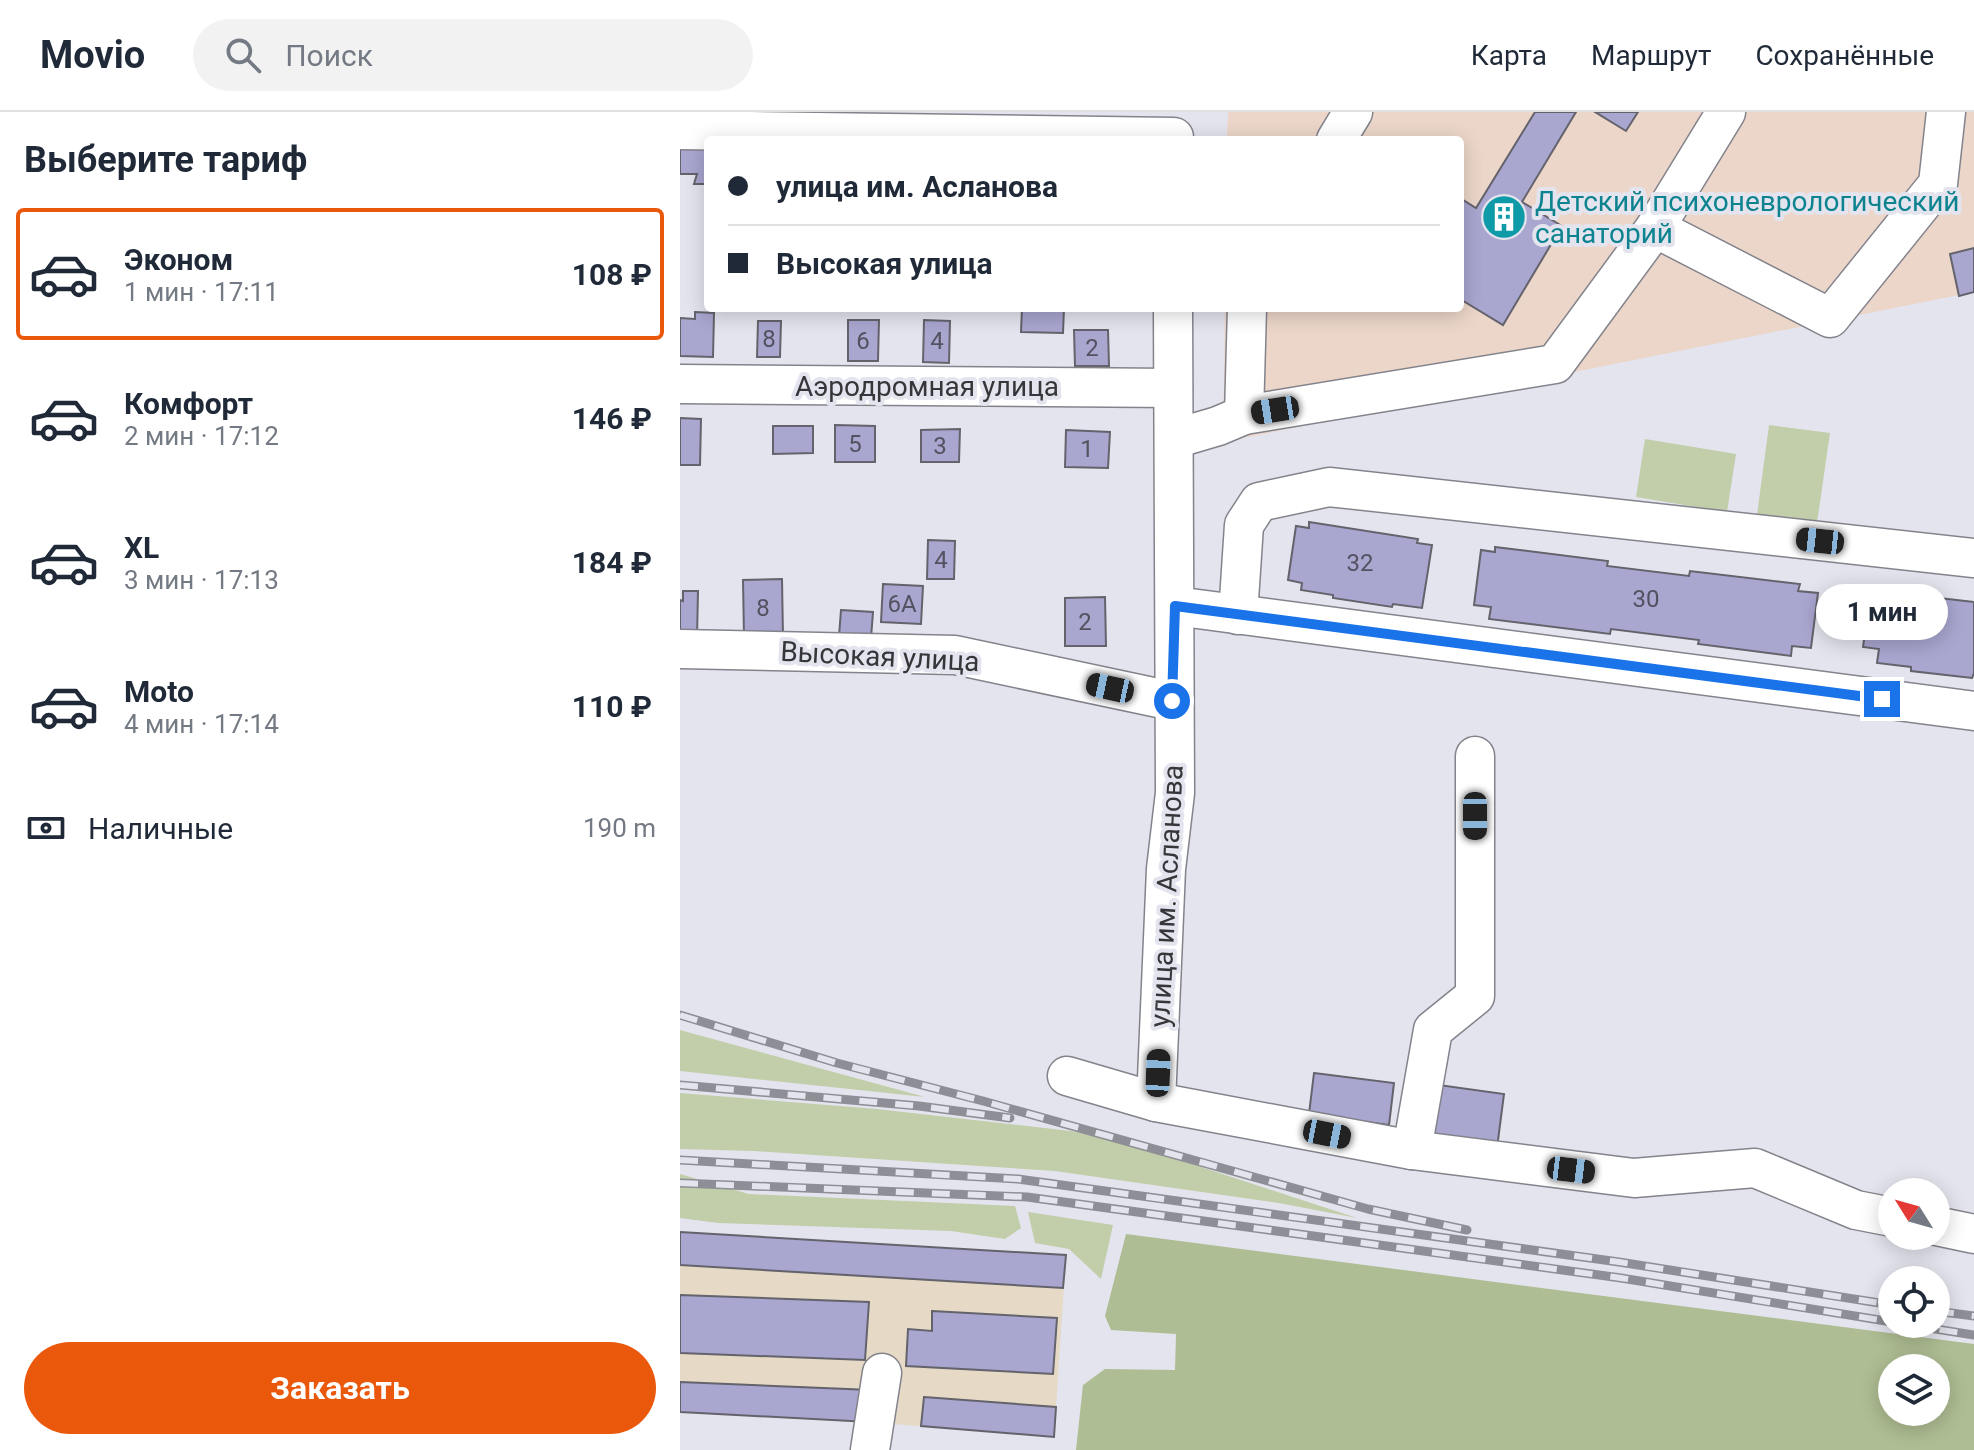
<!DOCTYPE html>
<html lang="ru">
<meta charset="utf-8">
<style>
body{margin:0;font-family:Roboto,sans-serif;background:#f2f2f3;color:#1f2937;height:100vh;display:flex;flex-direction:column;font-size:30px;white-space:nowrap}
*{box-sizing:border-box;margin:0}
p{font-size:26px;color:#747a83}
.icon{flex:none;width:44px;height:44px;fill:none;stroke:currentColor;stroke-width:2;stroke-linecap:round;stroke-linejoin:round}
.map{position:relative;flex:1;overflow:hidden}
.details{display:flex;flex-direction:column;background:#fff;width:680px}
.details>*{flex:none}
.top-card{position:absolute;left:24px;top:24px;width:760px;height:176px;border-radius:8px;box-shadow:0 4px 20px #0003;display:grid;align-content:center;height:176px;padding:0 24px;background:#fff}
.needle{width:52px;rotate:307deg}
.fabs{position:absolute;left:1198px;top:1066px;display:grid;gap:16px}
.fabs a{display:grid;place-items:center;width:72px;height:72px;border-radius:50%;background:#fff;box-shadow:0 4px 20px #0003;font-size:40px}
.end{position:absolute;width:36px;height:36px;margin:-18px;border:10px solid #1a73e8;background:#fff;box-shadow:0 0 0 4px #fff}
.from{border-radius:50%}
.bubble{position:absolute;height:56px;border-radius:28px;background:#fff;box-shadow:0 4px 20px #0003;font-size:26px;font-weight:700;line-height:56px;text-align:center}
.car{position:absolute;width:24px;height:48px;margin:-24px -12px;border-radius:10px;box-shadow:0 0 6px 2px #0007;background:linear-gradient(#222 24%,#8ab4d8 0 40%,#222 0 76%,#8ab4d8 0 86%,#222 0)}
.top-card b{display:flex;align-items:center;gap:28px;height:76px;font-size:30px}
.top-card b+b{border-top:2px solid #e0e1e3}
.top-card i{width:20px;height:20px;background:#1f2937}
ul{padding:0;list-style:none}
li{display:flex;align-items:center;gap:24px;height:132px;margin:0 16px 12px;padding:0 8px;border:4px solid transparent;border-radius:8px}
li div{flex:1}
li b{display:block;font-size:30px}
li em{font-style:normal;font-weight:700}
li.active{border-color:#ea580c}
li>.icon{width:72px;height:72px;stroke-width:1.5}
h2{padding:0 24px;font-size:36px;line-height:96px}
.pay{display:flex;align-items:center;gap:20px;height:88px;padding:0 24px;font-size:30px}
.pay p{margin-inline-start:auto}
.primary-button{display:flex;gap:16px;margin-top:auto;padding:16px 24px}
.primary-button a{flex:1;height:92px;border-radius:48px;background:#ea580c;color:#fff;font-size:32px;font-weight:700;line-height:92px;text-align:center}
header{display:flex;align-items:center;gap:48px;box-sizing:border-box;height:112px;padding:0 40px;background:#fff;border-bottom:2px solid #e0e1e3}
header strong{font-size:38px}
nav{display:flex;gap:44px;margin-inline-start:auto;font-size:28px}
.search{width:560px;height:72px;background:#f2f2f3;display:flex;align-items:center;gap:20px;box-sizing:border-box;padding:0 28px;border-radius:44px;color:#747a83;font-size:30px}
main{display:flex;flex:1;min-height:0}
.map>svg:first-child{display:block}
.industrial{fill:#e6d9c6}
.medical{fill:#ecd6c9}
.green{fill:#c1cea9}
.forest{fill:#aebd93;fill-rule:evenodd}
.building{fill:#a9a6d0;stroke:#64636c;stroke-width:2}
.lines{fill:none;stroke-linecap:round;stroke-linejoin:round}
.minor-casing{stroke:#83838c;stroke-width:41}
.minor{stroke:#fff;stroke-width:38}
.rail-casing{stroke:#8e8e96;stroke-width:9}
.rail{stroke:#e4e4ee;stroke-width:6;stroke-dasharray:18;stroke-linecap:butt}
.route{stroke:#1a73e8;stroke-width:10}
.labels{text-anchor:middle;stroke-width:8;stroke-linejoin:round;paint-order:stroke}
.number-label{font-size:24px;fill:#535260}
.culture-label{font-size:28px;fill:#0d838f;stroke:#e4e4ee;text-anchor:start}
.street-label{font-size:28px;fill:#36363a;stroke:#e4e4ee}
</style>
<header>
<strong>Movio</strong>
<div class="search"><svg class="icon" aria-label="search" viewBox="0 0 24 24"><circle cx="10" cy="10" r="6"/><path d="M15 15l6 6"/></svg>Поиск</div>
<nav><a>Карта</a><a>Маршрут</a><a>Сохранённые</a></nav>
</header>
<main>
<section class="details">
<h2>Выберите тариф</h2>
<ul>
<li class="active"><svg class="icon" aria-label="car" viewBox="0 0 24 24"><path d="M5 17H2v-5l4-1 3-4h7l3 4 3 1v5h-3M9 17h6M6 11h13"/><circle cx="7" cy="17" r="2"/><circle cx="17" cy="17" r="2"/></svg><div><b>Эконом</b><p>1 мин · 17:11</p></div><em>108 ₽</em></li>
<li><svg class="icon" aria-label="car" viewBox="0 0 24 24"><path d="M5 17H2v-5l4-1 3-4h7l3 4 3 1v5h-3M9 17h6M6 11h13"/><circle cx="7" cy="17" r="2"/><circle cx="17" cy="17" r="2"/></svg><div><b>Комфорт</b><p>2 мин · 17:12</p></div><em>146 ₽</em></li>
<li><svg class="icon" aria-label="car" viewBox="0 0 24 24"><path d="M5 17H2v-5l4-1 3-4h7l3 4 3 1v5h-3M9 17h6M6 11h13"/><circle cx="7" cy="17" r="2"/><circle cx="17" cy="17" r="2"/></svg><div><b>XL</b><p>3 мин · 17:13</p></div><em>184 ₽</em></li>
<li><svg class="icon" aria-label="car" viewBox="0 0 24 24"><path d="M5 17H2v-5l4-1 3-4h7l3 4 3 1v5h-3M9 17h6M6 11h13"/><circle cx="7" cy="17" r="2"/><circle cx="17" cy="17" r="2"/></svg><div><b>Moto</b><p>4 мин · 17:14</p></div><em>110 ₽</em></li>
</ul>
<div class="pay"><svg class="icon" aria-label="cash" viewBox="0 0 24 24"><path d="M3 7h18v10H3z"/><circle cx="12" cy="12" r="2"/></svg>Наличные<p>190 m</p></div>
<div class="primary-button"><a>Заказать</a></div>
</section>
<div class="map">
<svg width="1294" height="1338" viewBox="0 0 1294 1338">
<rect width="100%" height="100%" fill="#e4e4ee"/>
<path class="industrial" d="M0,1120L386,1143L374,1325L189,1310L0,1300Z"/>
<path class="medical" d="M548,0H1294V180L543,330L545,196H780V28H547Z"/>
<g class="green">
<path d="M1089,313L1150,321L1137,411L1077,403Z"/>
<path d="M965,327L1056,342L1047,400L956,385Z"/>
<path d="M0,918L245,985L0,959Z"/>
<path d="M0,981L197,997L391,1019L454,1033L677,1106L599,1091L375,1059L74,1039L0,1037Z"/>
<path d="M0,1062L69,1082L335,1094L341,1116L325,1127L271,1119L38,1111L0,1106Z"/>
<path d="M348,1100L433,1113L421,1167L389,1137L355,1131Z"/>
</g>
<path class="forest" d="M446,1122L1294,1232V1338H396L403,1273L425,1257L495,1258L496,1222L431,1218L425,1204ZM1212,1256H1256V1300H1212Z"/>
<g class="building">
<path d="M855,0H896L842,90L882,114L823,213L780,187V86L796,96Z"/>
<path d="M915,0H958L946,19Z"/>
<path d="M28,36V72H14L17,62H0V37Z"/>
<path d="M1294,136V180L1279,184L1270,142Z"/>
<path d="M342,196H384L383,221L341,220Z"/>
<path d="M15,200L34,201L33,245L0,244V206L15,207Z"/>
<path d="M168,208H199L198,249H168Z"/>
<path d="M244,208L270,209L269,251L243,250Z"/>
<path d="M78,209H101L100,245H77Z"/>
<path d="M394,218H428L429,254H395Z"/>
<path d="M0,306L21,307L20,353H0Z"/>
<path d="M155,313L195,314V350H155Z"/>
<path d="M93,314H133V341L93,342Z"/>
<path d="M280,317L279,350H241V318Z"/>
<path d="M386,318L430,320L428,356L385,355Z"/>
<path d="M629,410L738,427L737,431L752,433L742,496L713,492L712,495L653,486V483L621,478L622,471L608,468L616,414L629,416Z"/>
<path d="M248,428L275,429L274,467H247Z"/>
<path d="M815,435L928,449L927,454L1009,464L1010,459L1120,472L1118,479L1138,481L1131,536L1112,534L1111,544L1018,532L1019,528L931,517L930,522L809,507L811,495L794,493L801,438L815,440Z"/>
<path d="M102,467L103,525H64L63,468Z"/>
<path d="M203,472L243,474L241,512L201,510Z"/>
<path d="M3,479H18L17,526L0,525V488L3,489Z"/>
<path d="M1207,480L1294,490V561L1292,566L1231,559V555L1197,551L1199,537L1183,535L1186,514H1182L1186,484L1206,486Z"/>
<path d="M425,485L426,534H385V486Z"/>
<path d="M161,498L193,500L191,526L159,524Z"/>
<path d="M634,961L714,971L709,1013L629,1002Z"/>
<path d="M730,969L824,982L817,1036L723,1023Z"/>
<path d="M0,1120L386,1143L383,1176L0,1153Z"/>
<path d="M0,1183L189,1190L185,1248L0,1241Z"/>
<path d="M252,1199L377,1206L373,1262L226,1254L228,1217L252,1219Z"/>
<path d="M0,1270L191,1278L189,1310L0,1300Z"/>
<path d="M244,1285L376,1295L374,1325L241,1314Z"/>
</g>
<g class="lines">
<g class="minor-casing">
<g id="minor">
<path d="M0,18L494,25"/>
<path d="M656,28L673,0"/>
<path d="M975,116L1046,0"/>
<path d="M0,272L493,276"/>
<path d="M564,303L567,196"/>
<path d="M494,327L538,314L564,303L875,252L975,116L1150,206L1258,72L1266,0"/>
<path d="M495,494L1294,599"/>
<path d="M558,503L564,413L579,390L649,375L1294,446"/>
<path d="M0,537L275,543L492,589"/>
<path d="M387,964L476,990L486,757L495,681L493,196"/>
<path d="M476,990L732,1038L954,1066L1075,1056L1176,1098L1212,1105"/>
<path d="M732,1038L753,918L795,884V644"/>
<path d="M1256,1114L1294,1122"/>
<path d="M190,1338L202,1261"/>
</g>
</g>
<use href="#minor" class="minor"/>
<g class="rail-casing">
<g id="rail">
<path d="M0,903L157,951L303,989L688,1097L787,1118"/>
<path d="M0,973L239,994L330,1006"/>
<path d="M0,1048L338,1067L939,1150L1212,1193"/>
<path d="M0,1071L347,1085L941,1166L1212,1210"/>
<path d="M1256,1199L1294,1204"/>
<path d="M1224,1212L1294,1223"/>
</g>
</g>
<use href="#rail" class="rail"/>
</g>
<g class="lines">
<path class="route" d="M492,589L495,494L1202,587"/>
</g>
<defs>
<g id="building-disc" transform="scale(2.3)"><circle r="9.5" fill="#0f9aa8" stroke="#e4e4ee"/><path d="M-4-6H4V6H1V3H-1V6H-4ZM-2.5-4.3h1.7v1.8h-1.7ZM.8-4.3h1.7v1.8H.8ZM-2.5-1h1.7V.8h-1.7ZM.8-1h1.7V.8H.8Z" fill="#fff"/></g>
</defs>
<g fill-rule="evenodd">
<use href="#building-disc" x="824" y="105"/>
</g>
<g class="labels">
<g class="number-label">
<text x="89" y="235">8</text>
<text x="183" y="237">6</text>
<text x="257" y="237">4</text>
<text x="412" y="244">2</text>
<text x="175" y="340">5</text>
<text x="260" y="342">3</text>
<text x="407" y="345">1</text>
<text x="261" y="456">4</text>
<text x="680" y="459">32</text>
<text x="966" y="495">30</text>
<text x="222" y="500">6А</text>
<text x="83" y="504">8</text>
<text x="405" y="518">2</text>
</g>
<g class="culture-label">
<text x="855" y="99">Детский психоневрологический<tspan x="855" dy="32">санаторий</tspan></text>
</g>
<g class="street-label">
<text x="247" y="284">Аэродромная улица</text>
<text transform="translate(200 544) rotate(3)" y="10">Высокая улица</text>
<text transform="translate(486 784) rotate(-87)" y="10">улица им. Асланова</text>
</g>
</g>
</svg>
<div class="fabs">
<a><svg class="needle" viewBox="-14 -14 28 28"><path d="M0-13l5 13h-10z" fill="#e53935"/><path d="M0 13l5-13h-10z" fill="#747a83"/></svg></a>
<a><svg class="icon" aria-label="locate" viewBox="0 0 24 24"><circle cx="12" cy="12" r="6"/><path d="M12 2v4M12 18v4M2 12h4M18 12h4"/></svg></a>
<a><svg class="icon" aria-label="layers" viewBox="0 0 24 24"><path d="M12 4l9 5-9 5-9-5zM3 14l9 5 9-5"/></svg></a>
</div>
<i class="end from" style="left:492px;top:589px"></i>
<i class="end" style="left:1202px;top:587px"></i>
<div class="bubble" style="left:1136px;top:472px;width:132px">1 мин</div>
<i class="car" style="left:595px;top:298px;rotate:261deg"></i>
<i class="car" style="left:1140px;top:429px;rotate:276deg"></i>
<i class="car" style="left:430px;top:576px;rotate:282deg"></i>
<i class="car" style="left:795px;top:704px;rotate:180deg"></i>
<i class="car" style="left:478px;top:961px;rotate:2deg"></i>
<i class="car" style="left:647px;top:1022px;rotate:101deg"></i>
<i class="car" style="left:891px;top:1058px;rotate:97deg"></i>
<div class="top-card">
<b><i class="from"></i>улица им. Асланова</b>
<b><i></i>Высокая улица</b>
</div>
</div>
</main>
